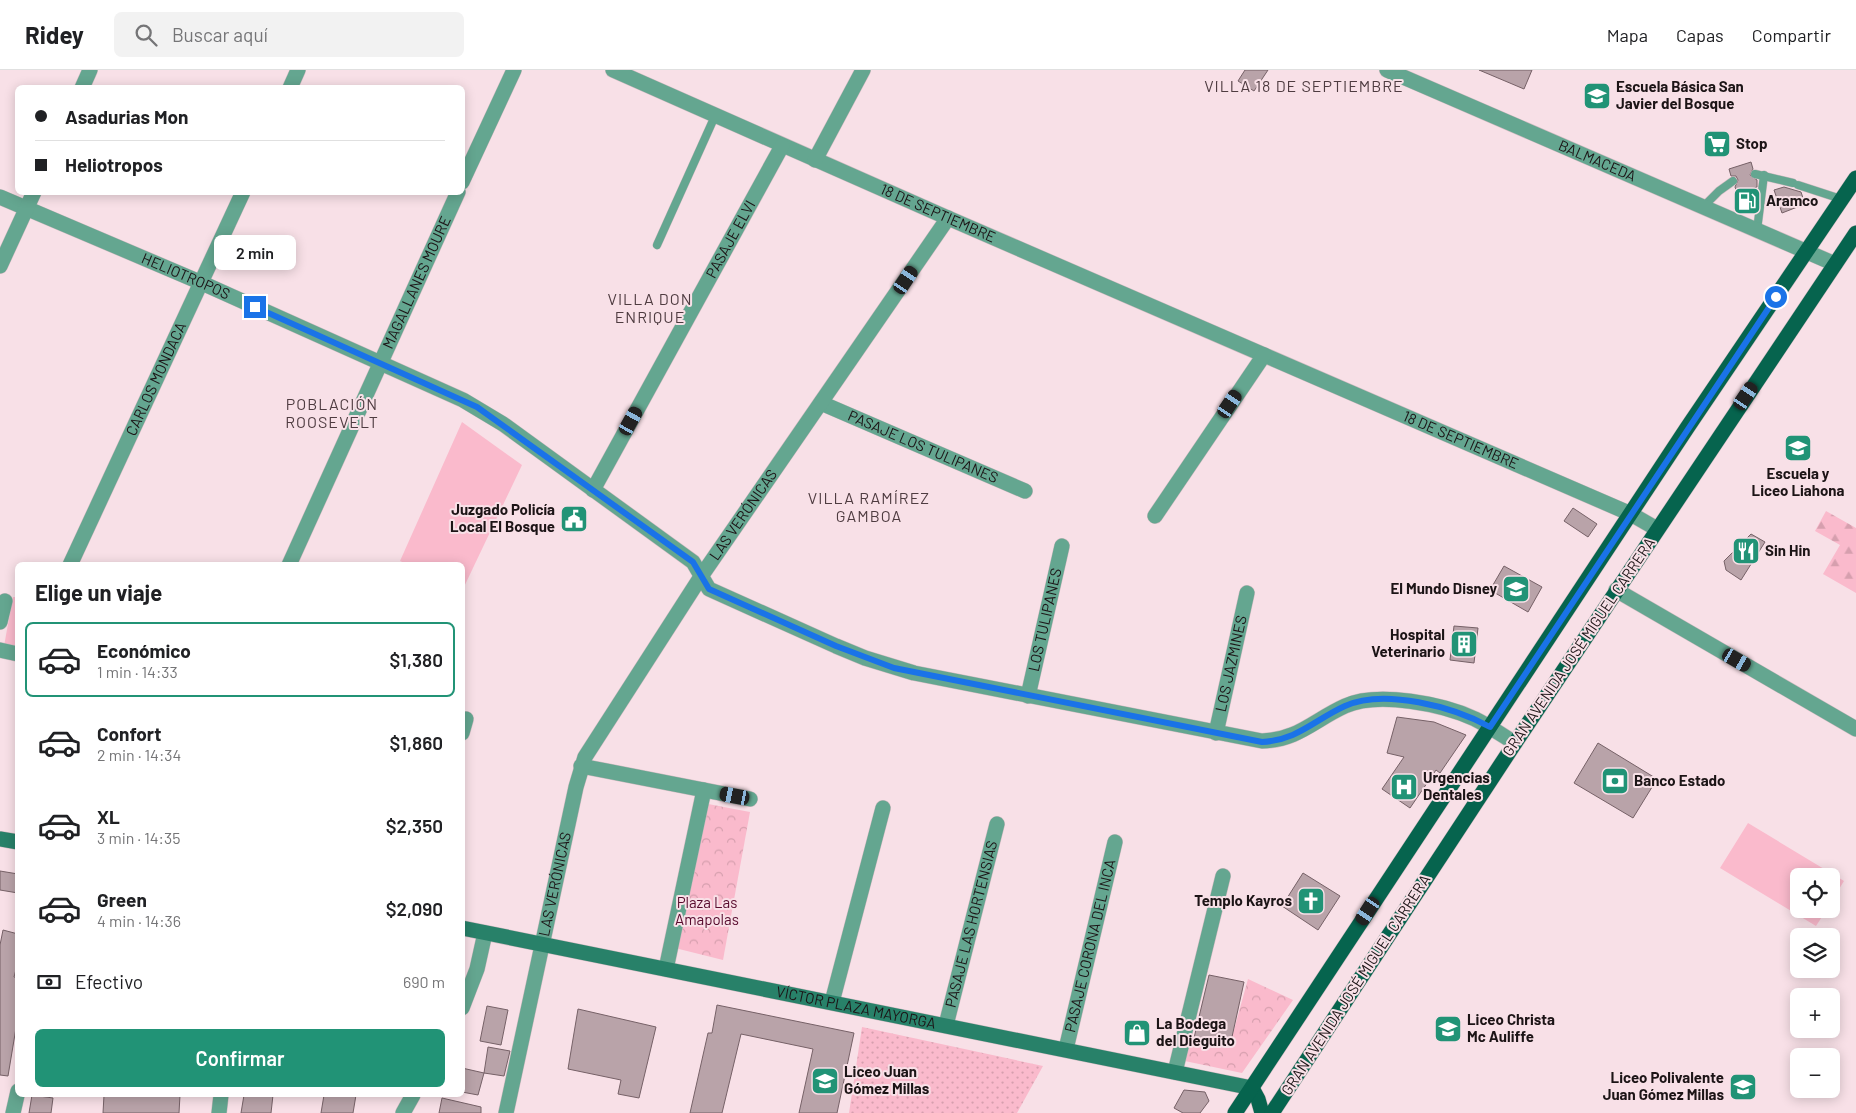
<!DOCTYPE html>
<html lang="es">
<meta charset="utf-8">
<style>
body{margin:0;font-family:Barlow,sans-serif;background:#f2f2f2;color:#202124;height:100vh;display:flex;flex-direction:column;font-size:19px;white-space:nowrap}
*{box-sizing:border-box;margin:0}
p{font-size:16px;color:#757577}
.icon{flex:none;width:28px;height:28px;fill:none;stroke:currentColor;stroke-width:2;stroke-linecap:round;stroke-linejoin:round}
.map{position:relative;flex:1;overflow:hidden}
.side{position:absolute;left:15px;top:492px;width:450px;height:535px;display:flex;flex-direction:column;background:#fff;border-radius:8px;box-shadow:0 2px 12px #0003}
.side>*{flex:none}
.banner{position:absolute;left:15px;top:15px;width:450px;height:110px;border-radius:8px;box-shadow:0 2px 12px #0003;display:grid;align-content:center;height:110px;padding:0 20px;background:#fff}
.tools{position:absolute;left:1790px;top:798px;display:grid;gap:10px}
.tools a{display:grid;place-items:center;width:50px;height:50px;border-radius:8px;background:#fff;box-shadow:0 2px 12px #0003;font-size:25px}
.end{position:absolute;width:22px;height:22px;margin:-11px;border:6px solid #1a73e8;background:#fff;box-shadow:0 0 0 2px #fff}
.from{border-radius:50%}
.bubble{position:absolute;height:35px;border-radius:8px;background:#fff;box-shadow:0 2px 12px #0003;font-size:16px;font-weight:600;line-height:35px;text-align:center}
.car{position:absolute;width:15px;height:30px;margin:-15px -8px;border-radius:6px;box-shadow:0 0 4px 1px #0007;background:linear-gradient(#222 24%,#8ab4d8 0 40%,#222 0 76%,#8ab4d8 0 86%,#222 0)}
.banner b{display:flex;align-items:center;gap:18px;height:48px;font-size:19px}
.banner b+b{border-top:1px solid #e0e0e0}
.banner i{width:12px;height:12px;background:#202124}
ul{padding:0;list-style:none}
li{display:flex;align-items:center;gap:15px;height:75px;margin:0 10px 8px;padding:0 10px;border:2px solid transparent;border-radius:8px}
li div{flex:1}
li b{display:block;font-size:19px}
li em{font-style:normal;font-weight:600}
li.on{border-color:#219376}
li>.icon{width:45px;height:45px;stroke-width:1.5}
h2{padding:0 20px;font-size:22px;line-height:60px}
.pay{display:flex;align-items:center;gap:12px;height:55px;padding:0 20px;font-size:19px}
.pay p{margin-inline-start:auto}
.primary-button{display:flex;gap:10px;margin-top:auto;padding:10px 20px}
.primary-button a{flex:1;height:58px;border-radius:8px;background:#219376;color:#fff;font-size:20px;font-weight:600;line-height:58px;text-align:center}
header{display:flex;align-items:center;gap:30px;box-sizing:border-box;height:70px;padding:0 25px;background:#fff;border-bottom:1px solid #e0e0e0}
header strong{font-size:24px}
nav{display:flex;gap:28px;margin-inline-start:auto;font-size:18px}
.search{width:350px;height:45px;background:#f2f2f2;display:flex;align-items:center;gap:12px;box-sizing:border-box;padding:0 18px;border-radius:8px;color:#757577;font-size:19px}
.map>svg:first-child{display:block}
.grass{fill:#fabacc}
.forest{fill:url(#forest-firs)}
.park{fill:url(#park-crowns)}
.garden{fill:url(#garden-dots)}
.building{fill:#b9a3a9;stroke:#766167}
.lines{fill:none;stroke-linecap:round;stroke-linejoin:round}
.lane-casing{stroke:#d0bbc1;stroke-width:9}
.street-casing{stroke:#d0bbc1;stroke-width:16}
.secondary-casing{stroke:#d0bbc1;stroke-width:16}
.primary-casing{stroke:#d0bbc1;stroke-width:16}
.lane{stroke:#64a690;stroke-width:8}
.street{stroke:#64a690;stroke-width:15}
.secondary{stroke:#288169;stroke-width:15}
.primary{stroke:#06644e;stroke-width:15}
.route{stroke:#1a73e8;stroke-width:6}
.labels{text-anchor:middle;stroke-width:4;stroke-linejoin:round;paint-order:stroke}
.poi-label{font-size:15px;font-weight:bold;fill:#1c1416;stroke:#f8e0e7;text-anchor:start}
.street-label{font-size:15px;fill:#1c1416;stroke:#f8e0e7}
.park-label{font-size:15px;fill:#570a2d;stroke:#f8e0e7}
.neighbourhood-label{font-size:16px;letter-spacing:1px;fill:#4f3c41;stroke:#f8e0e7}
</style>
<header>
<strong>Ridey</strong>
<div class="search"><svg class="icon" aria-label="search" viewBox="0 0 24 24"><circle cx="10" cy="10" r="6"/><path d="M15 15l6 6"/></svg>Buscar aquí</div>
<nav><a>Mapa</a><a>Capas</a><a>Compartir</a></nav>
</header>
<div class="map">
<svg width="1856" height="1043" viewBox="0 0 1856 1043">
<defs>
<pattern id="forest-firs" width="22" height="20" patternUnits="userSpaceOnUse" patternTransform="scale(1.25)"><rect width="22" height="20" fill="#fabacc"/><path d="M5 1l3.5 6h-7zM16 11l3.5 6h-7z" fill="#d69fae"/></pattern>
<pattern id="park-crowns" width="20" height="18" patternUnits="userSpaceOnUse" patternTransform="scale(1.25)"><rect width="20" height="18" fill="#fabacc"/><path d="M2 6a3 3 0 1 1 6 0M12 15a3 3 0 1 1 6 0" fill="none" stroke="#d69fae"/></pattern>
<pattern id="garden-dots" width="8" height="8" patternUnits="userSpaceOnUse" patternTransform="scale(1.25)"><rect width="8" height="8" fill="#fabacc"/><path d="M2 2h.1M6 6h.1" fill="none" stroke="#d69fae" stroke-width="1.8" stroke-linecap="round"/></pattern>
</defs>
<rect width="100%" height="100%" fill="#f8e0e7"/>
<g class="grass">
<path d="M462,352L522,395L463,519L462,495H409L400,491Z"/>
<path d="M13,527H17V578L4,576Z"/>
<path d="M1748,753L1844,811L1831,832V806H1799V839H1827L1816,856L1720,798Z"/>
</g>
<path class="forest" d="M1826,441L1856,458V523L1823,504L1840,475L1815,461Z"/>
<g class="park">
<path d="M703,733L750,742L723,890L675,878Z"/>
<path d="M1248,909L1293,930L1242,1003L1180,990L1184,969L1229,978Z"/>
</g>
<path class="garden" d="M862,957L1043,996L1017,1043H849Z"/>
<g class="building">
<path d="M1245,0H1268L1254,21L1238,11Z"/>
<path d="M1479,0H1532L1524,19Z"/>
<path d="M1751,92L1753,99L1750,105L1757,110V117L1737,123L1735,117L1738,110L1736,106H1731L1729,99Z"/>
<path d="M1784,117L1801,122L1805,134L1782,143L1774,120Z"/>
<path d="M1573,438L1597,454L1588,467L1564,451Z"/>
<path d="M1751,464L1765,472L1741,510L1726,500L1724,491Z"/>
<path d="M1504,496L1542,517L1528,542L1490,520Z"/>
<path d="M1454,556L1478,558L1474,593L1450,590Z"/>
<path d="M1397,647L1434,652L1466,665L1440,703L1436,700L1410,738L1382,719L1404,687L1387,683Z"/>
<path d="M1598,673L1657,709L1633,748L1574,713Z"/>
<path d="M0,801L18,804V823L0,820Z"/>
<path d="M1303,803L1340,826L1318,860L1282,836Z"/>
<path d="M3,860L18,864V892L14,907L18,908V946L8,1006L0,1005V875Z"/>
<path d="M1209,905L1244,912L1230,976L1194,968Z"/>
<path d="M717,935L854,963L837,1043H799L813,979L741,964L722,1043H690L708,963H712Z"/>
<path d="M487,936L508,940L501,975L480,971Z"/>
<path d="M578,939L656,957L639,1028L618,1024L621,1010L568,999Z"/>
<path d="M488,977L510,981L504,1006L484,1003Z"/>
<path d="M462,998L484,1003L478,1025L462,1022Z"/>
<path d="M1184,1020L1205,1022L1209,1031L1200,1043H1183L1174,1038Z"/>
<path d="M32,1025L53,1028L51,1043H29Z"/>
<path d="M104,1025H180L179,1043H103Z"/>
<path d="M244,1025H273L271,1043H241Z"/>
<path d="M324,1025H356L353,1043H321Z"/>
<path d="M442,1028L481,1037V1043H439Z"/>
</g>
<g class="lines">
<g class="lane-casing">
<g id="lane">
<path d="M1755,104L1793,113"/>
<path d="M1798,115L1841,129"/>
<path d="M1703,137L1719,121L1733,111"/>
<path d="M1757,160L1764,105"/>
<path d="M657,175L715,46"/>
</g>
</g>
<g class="street-casing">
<g id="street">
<path id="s1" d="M613,0L948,148L1631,444L1657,459"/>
<path id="s2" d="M1387,0L1835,194"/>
<path d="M82,18L90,0"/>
<path d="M290,18L298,0"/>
<path d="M815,90L863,0"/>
<path d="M462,112L514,0"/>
<path id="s3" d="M0,127L202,213L463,330L503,354L693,492L709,519L836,576L865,588L914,603L1262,671C1298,670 1314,650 1345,636C1378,621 1443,634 1475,649C1489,656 1502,665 1515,673"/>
<path d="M0,196L34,122"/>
<path id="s4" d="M821,333L1025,421"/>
<path id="s5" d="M593,420L782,76"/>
<path d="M1155,446L1264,285"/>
<path id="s6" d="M70,495L243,122"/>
<path id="s7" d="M289,495L458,122"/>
<path d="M1616,520L1856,659"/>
<path d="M0,552L5,531"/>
<path d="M0,580L18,584"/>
<path id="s8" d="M1028,626L1062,476"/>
<path d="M462,663L466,649"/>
<path id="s9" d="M1216,663L1247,523"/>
<path d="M581,696L750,729"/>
<path d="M666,899L704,720"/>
<path d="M832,932L883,738"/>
<path d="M462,938L477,899L485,863"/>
<path id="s10" d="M946,955L997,754"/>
<path id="s11" d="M1066,979L1115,772"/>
<path d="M1175,1002L1223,806"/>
<path d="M13,1043L18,1021"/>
<path d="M219,1043L221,1025"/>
<path d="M403,1043L413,1025"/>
<path id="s12" d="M506,1043L576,717L585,687L702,505L948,148"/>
</g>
</g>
<g class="secondary-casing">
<g id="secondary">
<path d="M0,769L18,772"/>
<path id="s13" d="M462,858L1252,1018"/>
</g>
</g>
<g class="primary-casing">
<g id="primary">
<path d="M1252,1018L1258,1029L1262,1043"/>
<path d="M1235,1043L1687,358L1856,108"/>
<path d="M1272,1043L1515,673L1856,163"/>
</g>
</g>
<use href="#lane" class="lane"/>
<use href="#street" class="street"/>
<use href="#secondary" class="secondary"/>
<use href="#primary" class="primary"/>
</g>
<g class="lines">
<path class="route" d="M255,237L477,337L693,492L709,519L836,576L894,598L1262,672C1298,670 1314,650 1345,636C1384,618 1454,637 1490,657L1776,227"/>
</g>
<defs>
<g id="school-square" transform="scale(1.4375)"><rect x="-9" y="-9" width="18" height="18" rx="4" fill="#219376" stroke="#f8e0e7"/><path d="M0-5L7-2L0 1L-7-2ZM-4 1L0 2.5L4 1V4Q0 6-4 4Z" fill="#fff"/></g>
<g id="supermarket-square" transform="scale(1.4375)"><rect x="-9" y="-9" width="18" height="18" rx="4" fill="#219376" stroke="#f8e0e7"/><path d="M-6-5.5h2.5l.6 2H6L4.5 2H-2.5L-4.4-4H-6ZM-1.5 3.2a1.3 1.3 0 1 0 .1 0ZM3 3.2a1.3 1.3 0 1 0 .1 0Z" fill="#fff"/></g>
<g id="fuel-square" transform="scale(1.4375)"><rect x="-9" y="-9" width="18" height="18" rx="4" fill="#219376" stroke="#f8e0e7"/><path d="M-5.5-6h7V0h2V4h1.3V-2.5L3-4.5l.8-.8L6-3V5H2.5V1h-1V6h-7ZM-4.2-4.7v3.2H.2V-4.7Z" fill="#fff"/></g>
<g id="civic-square" transform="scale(1.4375)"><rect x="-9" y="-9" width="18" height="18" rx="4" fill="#219376" stroke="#f8e0e7"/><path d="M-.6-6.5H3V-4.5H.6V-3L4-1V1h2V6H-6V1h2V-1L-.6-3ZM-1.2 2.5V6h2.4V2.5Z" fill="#fff"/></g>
<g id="restaurant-square" transform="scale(1.4375)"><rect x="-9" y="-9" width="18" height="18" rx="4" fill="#219376" stroke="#f8e0e7"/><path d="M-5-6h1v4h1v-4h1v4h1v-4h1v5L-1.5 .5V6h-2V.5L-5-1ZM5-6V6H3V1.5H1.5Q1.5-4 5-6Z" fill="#fff"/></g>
<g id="building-square" transform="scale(1.4375)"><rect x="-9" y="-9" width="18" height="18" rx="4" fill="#219376" stroke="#f8e0e7"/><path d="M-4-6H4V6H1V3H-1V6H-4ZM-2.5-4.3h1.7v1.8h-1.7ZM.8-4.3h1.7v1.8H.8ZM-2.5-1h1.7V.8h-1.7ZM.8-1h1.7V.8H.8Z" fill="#fff"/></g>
<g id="bank-square" transform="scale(1.4375)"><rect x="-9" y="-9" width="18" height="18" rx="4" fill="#219376" stroke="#f8e0e7"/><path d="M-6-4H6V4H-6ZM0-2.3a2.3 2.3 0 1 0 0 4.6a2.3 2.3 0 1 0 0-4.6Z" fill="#fff"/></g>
<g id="hospital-square" transform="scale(1.4375)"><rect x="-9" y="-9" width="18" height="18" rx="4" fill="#219376" stroke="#f8e0e7"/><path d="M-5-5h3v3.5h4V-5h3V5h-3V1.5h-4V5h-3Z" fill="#fff"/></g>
<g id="church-square" transform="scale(1.4375)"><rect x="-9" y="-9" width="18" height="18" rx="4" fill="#219376" stroke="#f8e0e7"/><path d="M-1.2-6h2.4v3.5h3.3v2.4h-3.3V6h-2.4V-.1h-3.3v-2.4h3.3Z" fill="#fff"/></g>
<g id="shop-square" transform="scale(1.4375)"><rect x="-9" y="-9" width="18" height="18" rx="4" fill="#219376" stroke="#f8e0e7"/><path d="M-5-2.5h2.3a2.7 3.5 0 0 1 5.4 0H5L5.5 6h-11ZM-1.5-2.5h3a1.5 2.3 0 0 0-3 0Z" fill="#fff"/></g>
</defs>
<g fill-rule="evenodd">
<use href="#school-square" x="1597" y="26"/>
<use href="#supermarket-square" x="1717" y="74"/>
<use href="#fuel-square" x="1747" y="131"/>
<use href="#school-square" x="1798" y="378"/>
<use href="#civic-square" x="574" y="449"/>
<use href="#restaurant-square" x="1746" y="481"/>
<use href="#school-square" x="1516" y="519"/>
<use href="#building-square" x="1464" y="574"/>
<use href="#bank-square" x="1615" y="711"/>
<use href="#hospital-square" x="1404" y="717"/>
<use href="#church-square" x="1311" y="831"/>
<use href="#school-square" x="1448" y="959"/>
<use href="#shop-square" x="1137" y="963"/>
<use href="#school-square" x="825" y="1011"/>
<use href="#school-square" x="1743" y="1017"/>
</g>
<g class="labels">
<g class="poi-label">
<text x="1616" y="22">Escuela Básica San<tspan x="1616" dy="17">Javier del Bosque</tspan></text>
<text x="1736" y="79">Stop</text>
<text x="1766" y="136">Aramco</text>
<text x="1798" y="409" text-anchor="middle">Escuela y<tspan x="1798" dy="17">Liceo Liahona</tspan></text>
<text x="555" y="445" text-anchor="end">Juzgado Policía<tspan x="555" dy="17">Local El Bosque</tspan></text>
<text x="1765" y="486">Sin Hin</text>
<text x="1497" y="524" text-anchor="end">El Mundo Disney</text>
<text x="1445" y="570" text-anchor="end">Hospital<tspan x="1445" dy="17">Veterinario</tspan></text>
<text x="1423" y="713">Urgencias<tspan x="1423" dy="17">Dentales</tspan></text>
<text x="1634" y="716">Banco Estado</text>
<text x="1292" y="836" text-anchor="end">Templo Kayros</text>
<text x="1467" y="955">Liceo Christa<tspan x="1467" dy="17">Mc Auliffe</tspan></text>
<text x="1156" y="959">La Bodega<tspan x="1156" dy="17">del Dieguito</tspan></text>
<text x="844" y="1007">Liceo Juan<tspan x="844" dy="17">Gómez Millas</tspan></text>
<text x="1724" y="1013" text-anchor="end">Liceo Polivalente<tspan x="1724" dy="17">Juan Gómez Millas</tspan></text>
</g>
<g class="street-label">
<text dy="5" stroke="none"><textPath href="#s2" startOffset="229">BALMACEDA</textPath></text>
<text dy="5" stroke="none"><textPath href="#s1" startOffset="355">18 DE SEPTIEMBRE</textPath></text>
<text dy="5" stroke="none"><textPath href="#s5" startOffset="286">PASAJE ELVI</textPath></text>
<text dy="5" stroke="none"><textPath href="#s3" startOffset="202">HELIOTROPOS</textPath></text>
<text dy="5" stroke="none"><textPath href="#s7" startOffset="310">MAGALLANES MOURE</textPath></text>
<text dy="5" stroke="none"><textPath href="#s6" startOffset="205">CARLOS MONDACA</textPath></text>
<text dy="5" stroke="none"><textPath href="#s1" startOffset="925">18 DE SEPTIEMBRE</textPath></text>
<text dy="5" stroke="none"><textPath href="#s4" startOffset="111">PASAJE LOS TULIPANES</textPath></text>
<text dy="5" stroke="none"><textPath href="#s12" startOffset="654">LAS VERÓNICAS</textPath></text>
<text dy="5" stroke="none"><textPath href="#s8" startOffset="78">LOS TULIPANES</textPath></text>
<text transform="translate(1579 577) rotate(-56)" y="5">GRAN AVENIDA JOSÉ MIGUEL CARRERA</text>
<text dy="5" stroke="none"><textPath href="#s9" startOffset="71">LOS JAZMINES</textPath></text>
<text dy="5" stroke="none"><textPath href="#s12" startOffset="234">LAS VERÓNICAS</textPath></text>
<text dy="5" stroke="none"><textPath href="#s10" startOffset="104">PASAJE LAS HORTENSIAS</textPath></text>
<text dy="5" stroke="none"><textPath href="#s11" startOffset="106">PASAJE CORONA DEL INCA</textPath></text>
<text transform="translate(1356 915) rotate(-57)" y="5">GRAN AVENIDA JOSÉ MIGUEL CARRERA</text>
<text dy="5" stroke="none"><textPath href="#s13" startOffset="402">VÍCTOR PLAZA MAYORGA</textPath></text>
</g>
<g class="park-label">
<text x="707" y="838">Plaza Las<tspan x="707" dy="17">Amapolas</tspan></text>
</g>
<g class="neighbourhood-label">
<text x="1304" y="22">VILLA 18 DE SEPTIEMBRE</text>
<text x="650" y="235">VILLA DON<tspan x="650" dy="18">ENRIQUE</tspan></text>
<text x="332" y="340">POBLACIÓN<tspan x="332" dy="18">ROOSEVELT</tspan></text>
<text x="869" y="434">VILLA RAMÍREZ<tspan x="869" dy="18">GAMBOA</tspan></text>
</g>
</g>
</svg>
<div class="tools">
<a><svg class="icon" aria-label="locate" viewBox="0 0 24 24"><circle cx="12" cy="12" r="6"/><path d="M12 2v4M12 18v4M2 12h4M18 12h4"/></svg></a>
<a><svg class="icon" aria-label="layers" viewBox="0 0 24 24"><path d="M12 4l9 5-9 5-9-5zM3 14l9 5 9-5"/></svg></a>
<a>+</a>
<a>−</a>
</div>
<i class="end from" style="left:1776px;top:227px"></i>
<i class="end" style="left:255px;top:237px"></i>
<div class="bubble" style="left:214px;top:165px;width:82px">2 min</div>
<i class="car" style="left:906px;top:210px;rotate:34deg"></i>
<i class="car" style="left:1746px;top:326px;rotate:34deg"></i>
<i class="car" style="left:1230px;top:334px;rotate:34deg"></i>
<i class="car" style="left:631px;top:351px;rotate:29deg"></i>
<i class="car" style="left:1737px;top:590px;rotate:120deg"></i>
<i class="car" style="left:735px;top:726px;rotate:281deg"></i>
<i class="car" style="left:1368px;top:841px;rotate:213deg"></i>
<div class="banner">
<b><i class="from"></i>Asadurias Mon</b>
<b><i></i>Heliotropos</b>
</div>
<section class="side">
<h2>Elige un viaje</h2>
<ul>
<li class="on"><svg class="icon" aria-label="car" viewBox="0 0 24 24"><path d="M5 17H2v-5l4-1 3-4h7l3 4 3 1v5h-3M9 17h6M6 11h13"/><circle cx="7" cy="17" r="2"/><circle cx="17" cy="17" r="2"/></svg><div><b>Económico</b><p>1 min · 14:33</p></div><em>$1,380</em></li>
<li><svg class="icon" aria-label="car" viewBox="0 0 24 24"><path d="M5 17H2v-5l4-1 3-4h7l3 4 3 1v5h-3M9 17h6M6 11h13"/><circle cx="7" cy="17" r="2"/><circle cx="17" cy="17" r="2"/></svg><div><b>Confort</b><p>2 min · 14:34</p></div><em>$1,860</em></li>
<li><svg class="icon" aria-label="car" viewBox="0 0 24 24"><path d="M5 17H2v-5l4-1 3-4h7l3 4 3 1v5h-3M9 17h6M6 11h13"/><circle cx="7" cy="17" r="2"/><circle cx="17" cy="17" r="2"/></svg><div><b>XL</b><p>3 min · 14:35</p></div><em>$2,350</em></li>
<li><svg class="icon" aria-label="car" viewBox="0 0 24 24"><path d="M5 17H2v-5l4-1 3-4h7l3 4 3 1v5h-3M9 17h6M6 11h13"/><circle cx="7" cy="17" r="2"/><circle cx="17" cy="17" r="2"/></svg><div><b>Green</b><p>4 min · 14:36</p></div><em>$2,090</em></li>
</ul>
<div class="pay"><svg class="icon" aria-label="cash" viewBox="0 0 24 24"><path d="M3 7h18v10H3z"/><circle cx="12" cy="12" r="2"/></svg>Efectivo<p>690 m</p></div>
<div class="primary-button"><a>Confirmar</a></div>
</section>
</div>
